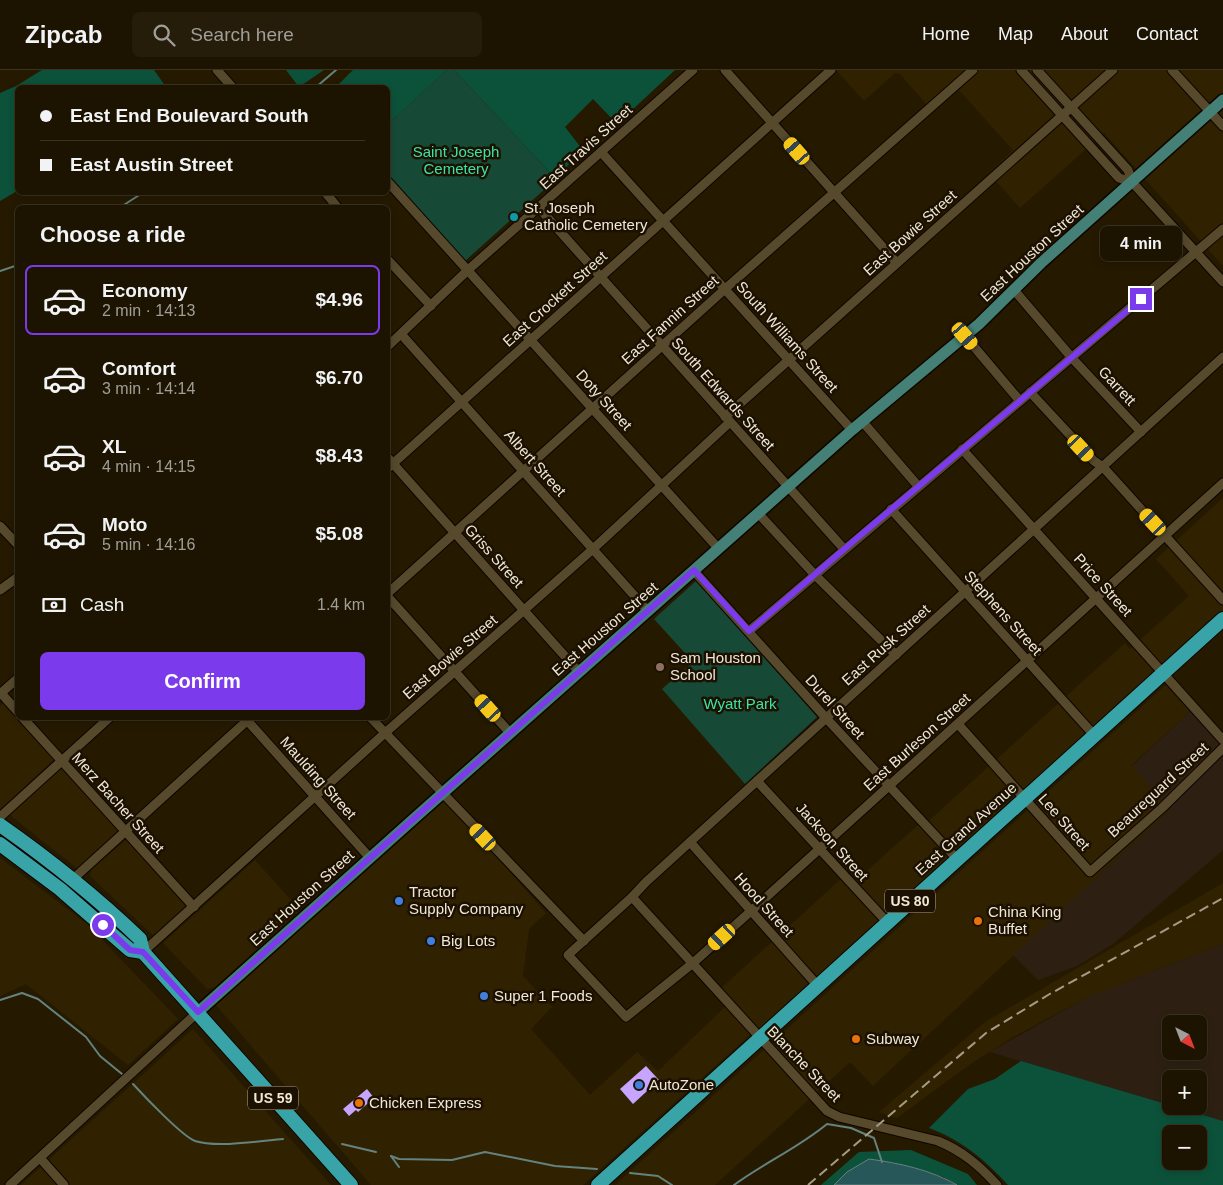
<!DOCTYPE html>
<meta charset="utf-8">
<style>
body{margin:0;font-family:Helvetica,sans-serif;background:#251d0a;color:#f1f3f6;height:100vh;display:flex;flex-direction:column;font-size:19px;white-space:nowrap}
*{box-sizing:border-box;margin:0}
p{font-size:16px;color:#a09e99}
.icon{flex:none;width:28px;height:28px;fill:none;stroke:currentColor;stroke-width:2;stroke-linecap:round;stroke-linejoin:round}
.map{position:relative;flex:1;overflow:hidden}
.drawer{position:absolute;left:15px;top:135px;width:375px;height:515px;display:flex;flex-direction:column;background:#1c1400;border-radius:8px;box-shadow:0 2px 8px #0003,0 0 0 1px #3a3322}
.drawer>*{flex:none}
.banner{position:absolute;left:15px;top:15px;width:375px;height:110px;border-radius:8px;box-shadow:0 2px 8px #0003,0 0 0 1px #3a3322;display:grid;align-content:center;height:110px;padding:0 25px;background:#1c1400}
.needle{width:32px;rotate:138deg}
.buttons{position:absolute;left:1162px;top:945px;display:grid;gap:10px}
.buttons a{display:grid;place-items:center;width:45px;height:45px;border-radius:8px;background:#1c1400;box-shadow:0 2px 8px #0003,0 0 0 1px #3a3322;font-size:25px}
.end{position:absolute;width:22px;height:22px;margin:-11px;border:6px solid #7c3aed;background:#fff;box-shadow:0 0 0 2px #fff}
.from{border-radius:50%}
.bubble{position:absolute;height:35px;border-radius:8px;background:#1c1400;box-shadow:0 2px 8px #0003,0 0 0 1px #3a3322;font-size:16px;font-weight:700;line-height:35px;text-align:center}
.car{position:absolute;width:15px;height:30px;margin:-15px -8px;border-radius:6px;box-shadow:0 0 4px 1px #0007;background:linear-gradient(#f5c518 24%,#345 0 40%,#f5c518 0 76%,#345 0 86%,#f5c518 0)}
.banner b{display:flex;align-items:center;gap:18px;height:48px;font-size:19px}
.banner b+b{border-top:1px solid #3a3322}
.banner i{width:12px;height:12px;background:#f1f3f6}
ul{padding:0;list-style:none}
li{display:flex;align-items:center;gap:15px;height:70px;margin:0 10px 8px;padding:0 15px;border:2px solid transparent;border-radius:8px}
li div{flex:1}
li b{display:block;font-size:19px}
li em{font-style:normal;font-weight:700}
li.on{border-color:#7c3aed}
li>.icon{width:45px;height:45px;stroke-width:1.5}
h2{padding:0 25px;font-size:22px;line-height:60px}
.pay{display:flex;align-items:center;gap:12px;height:55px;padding:0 25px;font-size:19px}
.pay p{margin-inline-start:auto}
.button{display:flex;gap:10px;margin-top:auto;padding:10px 25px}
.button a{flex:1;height:58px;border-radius:8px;background:#7c3aed;color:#fff;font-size:20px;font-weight:700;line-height:58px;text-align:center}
header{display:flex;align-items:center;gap:30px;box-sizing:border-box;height:70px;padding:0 25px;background:#1c1400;border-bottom:1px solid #3a3322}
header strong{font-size:24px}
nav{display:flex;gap:28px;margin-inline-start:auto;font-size:18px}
.search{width:350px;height:45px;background:#251d0a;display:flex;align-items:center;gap:12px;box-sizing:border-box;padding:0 18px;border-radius:8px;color:#a09e99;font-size:19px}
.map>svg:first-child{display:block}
.built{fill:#302200}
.industrial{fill:#2d2013;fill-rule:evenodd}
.green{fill:#174a36}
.forest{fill:#0c523a;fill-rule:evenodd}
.water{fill:#285759;stroke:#64827f}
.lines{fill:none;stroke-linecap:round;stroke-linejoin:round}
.stream{stroke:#64827f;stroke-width:2}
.building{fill:#c7a4fe}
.minor-casing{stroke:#0e0500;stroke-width:11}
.major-casing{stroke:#0e0500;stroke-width:14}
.highway-casing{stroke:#0e0500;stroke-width:16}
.minor{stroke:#56492c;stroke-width:9}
.major{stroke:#448076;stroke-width:11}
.highway{stroke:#38a4a8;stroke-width:14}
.rail{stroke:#a59c88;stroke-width:2;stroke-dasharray:10 5;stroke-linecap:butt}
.route{stroke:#7c3aed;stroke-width:6}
.culture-dot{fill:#0f9aa8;stroke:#1c1100;stroke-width:2}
.education-dot{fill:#8d6e63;stroke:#1c1100;stroke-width:2}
.shop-dot{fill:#3f7fe0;stroke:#1c1100;stroke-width:2}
.food-dot{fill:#e8710a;stroke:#1c1100;stroke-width:2}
.labels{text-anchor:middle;stroke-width:5;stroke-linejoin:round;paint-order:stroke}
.shield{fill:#1c1100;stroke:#b0a796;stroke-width:1}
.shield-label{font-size:14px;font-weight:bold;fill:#efe7d7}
.street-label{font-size:15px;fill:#efe7d7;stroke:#1c1100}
.park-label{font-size:15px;fill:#3ae3a8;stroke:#1c1100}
.poi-label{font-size:15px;fill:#efe7d7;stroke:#1c1100;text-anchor:start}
</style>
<header>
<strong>Zipcab</strong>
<div class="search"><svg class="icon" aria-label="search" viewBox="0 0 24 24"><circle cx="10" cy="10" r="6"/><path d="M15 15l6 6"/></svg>Search here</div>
<nav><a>Home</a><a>Map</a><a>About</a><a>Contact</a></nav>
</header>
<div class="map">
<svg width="1223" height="1115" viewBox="0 0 1223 1115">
<rect width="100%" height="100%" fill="#251a00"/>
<g class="built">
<path d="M836,0H1223V196L1104,63L1020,138L989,103L1013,80L958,19L933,42L900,4L895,3L864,31Z"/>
<path d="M1223,428V542L757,966L717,922L843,807L851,815L919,754L922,757L1125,573L1130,579L1189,526L1156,489Z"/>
<path d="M1169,612L1193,639L1132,695L1170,740L873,1016L850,992L715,1115H615Z"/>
<path d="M3,633L54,689L0,740V636Z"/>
<path d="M63,696L120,759L78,799L10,745Z"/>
<path d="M445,729L546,843L529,859L523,906L552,937L531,959L590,1025L637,982L658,1001L726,936L751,964L583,1115H371L216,935Z"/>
<path d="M127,769L188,836L155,867L90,806L92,799Z"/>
<path d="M0,788L87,854L178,949L128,995L26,914L0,926Z"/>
<path d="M255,790L300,840L214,918L207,919L163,873Z"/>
<path d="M1223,813V874L1086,928L1015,966L972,993L897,1048L879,1042L985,952Z"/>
<path d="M193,959L331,1115H21Z"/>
</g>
<g class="industrial">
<path d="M1193,639L1223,674V780L1113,874L1077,896L1038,910L1013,885L1170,740L1132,696Z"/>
<path d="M1223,874V1051L1172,1036H1199V1009H1171V1036L990,982L1086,928ZM1171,954H1199V981H1171Z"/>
</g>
<g class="green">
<path d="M447,0H454L556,109L465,191L388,105V54Z"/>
<path d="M696,511L817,647L745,714L662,619L693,592L654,549Z"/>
</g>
<g class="forest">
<path d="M42,0H154L166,17L18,18L17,121L0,131V23L16,16Z"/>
<path d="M286,0H324L299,17Z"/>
<path d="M353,0H447L388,54V18L336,17Z"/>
<path d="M454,0H675L617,54L593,29L565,57L582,79L556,109Z"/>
<path d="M1021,991L1223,1051V1115H1008C984,1089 963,1071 929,1058L968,1019L995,1009ZM1171,1064H1199V1091H1171Z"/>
<path d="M911,1080L968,1104L977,1115H957L943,1107L890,1092L847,1102L834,1115H821L859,1082Z"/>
</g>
<path class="water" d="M869,1089C899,1093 931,1100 957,1115H834L847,1102Z"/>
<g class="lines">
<g class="stream">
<path d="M315,18L336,0"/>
<path d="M119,138L144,122"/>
<path d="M0,201L18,195"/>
<path d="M0,930L22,923L38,929L86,967L100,986L122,1004"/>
<path d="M133,1014C144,1026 182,1066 195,1071C217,1078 260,1071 283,1069"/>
<path d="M342,1074L376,1082"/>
<path d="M391,1086L399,1089L452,1090L485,1082L555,1096L597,1099"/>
<path d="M391,1086L399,1097"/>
<path d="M630,1103L658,1106L672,1115"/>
<path d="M734,1115C764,1093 798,1078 827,1054L851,1058L874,1068L882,1092"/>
</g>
</g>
<g class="building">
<path d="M646,996L659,1010L633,1034L620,1019Z"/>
<path d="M367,1019L374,1028L358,1042L356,1040L349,1046L343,1039Z"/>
</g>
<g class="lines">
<g class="minor-casing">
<g id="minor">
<path d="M217,0L233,18"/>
<path d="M725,0L897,193"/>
<path d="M1021,0L1119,108L1132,112"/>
<path d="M1037,0L1128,100L1132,112L1223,212"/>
<path d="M1172,0L1223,56"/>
<path d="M601,82L852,360"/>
<path d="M388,112L718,478"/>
<path d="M325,122L338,138"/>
<path d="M539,138L844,479"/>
<path d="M388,190L431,236"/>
<path d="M1014,220L1072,288L1141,362"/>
<path d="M401,264L648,541"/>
<path d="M965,266L1020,331"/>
<path d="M388,276L468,200L693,0"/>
<path d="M1223,287L646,812L632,827L568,885L626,947L693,893L751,841L1223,413"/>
<path d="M1030,322L1094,391L1103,397L1223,530"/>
<path d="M725,347L1113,0"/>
<path d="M862,351L918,416"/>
<path d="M962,379L1223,670"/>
<path d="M388,388L579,602"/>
<path d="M388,398L831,0"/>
<path d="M891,439L1094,665"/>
<path d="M758,443L814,504L896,585"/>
<path d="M0,456L18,475"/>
<path d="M694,501L826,648L957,789"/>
<path d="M0,520L18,507"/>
<path d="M388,523L725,219L973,0"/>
<path d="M388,527L510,663"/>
<path d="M749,561L1223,159"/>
<path d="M1,623L18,642"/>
<path d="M0,624L18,608"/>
<path d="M23,648L194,837"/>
<path d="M245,648L370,788"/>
<path d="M371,648L584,871"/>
<path d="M958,654L1090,802L1162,738L1223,678"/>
<path d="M757,711L887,852"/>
<path d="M0,747L109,648"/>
<path d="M690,772L818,916"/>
<path d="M73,809L250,648"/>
<path d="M632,827L827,1041L839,1047L938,1071C962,1081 979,1095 997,1115"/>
<path d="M143,882L385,663L593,479L730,352"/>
<path d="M40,1088L64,1115"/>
<path d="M10,1115L198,942"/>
</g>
</g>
<g class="major-casing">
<path id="major" d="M198,942L418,745L852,360L979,254L1041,193L1223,30"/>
</g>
<g class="highway-casing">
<g id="highway">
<path d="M0,755C50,790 96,827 140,869L143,882L351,1115"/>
<path d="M0,774L60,819L130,880L143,882"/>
<path d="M598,1115L1223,549"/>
</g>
</g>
<use href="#minor" class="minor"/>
<use href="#major" class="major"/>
<use href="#highway" class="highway"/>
<path class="rail" d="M808,1115L986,963L1048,925L1223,828"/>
</g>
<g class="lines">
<path class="route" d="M103,855L130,880L143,882L198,942L418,745L694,500L749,561L856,469L1141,229"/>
</g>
<circle class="culture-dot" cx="514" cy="147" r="5"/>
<circle class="education-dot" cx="660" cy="597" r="5"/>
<g class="shop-dot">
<circle cx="399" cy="831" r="5"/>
<circle cx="431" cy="871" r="5"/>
<circle cx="484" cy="926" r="5"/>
<circle cx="639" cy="1015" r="5"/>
</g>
<g class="food-dot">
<circle cx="978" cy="851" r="5"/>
<circle cx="856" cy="969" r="5"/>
<circle cx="359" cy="1033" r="5"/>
</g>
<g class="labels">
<g class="shield">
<rect x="885" y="819.5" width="50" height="23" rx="4"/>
<rect x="248" y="1016.5" width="50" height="23" rx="4"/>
</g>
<g class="shield-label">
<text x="910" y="836">US 80</text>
<text x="273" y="1033">US 59</text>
</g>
<g class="street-label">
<text transform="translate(586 77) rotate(-42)" y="5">East Travis Street</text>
<text transform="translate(910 163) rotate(-42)" y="5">East Bowie Street</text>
<text transform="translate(1032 183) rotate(-43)" y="5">East Houston Street</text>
<text transform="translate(555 229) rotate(-42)" y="5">East Crockett Street</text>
<text transform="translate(670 250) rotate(-42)" y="5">East Fannin Street</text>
<text transform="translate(787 267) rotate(48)" y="5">South Williams Street</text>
<text transform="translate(1117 316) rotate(47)" y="5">Garrett</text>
<text transform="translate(723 324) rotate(48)" y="5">South Edwards Street</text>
<text transform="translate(604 330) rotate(48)" y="5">Doty Street</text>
<text transform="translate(535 393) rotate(48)" y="5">Albert Street</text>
<text transform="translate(494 486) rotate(48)" y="5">Griss Street</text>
<text transform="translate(1103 515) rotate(48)" y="5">Price Street</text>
<text transform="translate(1003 543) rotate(48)" y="5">Stephens Street</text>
<text transform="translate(605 559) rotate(-41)" y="5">East Houston Street</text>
<text transform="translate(886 575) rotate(-42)" y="5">East Rusk Street</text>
<text transform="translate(450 587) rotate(-41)" y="5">East Bowie Street</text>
<text transform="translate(835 637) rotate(48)" y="5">Durel Street</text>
<text transform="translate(917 672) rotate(-42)" y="5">East Burleson Street</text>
<text transform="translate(318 708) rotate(48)" y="5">Maulding Street</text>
<text transform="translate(1158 720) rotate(-43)" y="5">Beaureguard Street</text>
<text transform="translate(118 733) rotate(48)" y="5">Merz Bacher Street</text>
<text transform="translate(1064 752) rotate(49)" y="5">Lee Street</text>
<text transform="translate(966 759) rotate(-42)" y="5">East Grand Avenue</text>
<text transform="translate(832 772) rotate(48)" y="5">Jackson Street</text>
<text transform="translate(302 828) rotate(-42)" y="5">East Houston Street</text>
<text transform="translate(764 835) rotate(48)" y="5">Hood Street</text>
<text transform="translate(804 994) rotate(46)" y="5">Blanche Street</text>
</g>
<g class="park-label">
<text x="456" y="87">Saint Joseph<tspan x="456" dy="17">Cemetery</tspan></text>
<text x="740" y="639">Wyatt Park</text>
</g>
<g class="poi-label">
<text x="524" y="143">St. Joseph<tspan x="524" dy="17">Catholic Cemetery</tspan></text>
<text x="670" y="593">Sam Houston<tspan x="670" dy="17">School</tspan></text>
<text x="409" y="827">Tractor<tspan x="409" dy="17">Supply Company</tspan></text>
<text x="988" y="847">China King<tspan x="988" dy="17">Buffet</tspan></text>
<text x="441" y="876">Big Lots</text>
<text x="494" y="931">Super 1 Foods</text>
<text x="866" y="974">Subway</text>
<text x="649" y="1020">AutoZone</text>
<text x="369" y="1038">Chicken Express</text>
</g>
</g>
</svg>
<div class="buttons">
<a><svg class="needle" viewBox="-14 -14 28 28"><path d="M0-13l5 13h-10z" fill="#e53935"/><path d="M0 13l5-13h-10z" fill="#a09e99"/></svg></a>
<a>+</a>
<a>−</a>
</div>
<i class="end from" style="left:103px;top:855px"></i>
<i class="end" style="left:1141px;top:229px"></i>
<div class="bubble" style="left:1100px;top:156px;width:82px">4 min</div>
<i class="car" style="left:797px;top:81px;rotate:319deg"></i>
<i class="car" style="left:965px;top:266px;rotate:139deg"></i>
<i class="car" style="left:1081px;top:378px;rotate:137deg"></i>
<i class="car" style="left:1153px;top:452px;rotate:317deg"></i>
<i class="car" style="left:488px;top:638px;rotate:318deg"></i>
<i class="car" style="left:483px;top:767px;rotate:317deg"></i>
<i class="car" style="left:722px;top:867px;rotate:228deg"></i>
<div class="banner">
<b><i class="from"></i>East End Boulevard South</b>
<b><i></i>East Austin Street</b>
</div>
<section class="drawer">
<h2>Choose a ride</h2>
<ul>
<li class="on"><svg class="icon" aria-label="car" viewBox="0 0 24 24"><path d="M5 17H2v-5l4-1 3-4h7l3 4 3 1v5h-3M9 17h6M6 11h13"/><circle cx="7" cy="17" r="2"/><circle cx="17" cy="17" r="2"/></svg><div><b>Economy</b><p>2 min · 14:13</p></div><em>$4.96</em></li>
<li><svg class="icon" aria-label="car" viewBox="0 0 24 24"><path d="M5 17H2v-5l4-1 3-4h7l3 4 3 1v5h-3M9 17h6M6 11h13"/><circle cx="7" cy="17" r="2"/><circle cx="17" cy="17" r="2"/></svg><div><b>Comfort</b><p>3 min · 14:14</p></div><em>$6.70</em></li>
<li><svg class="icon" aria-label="car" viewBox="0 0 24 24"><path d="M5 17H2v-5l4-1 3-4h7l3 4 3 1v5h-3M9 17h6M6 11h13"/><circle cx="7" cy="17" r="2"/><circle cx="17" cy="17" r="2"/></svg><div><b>XL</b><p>4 min · 14:15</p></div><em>$8.43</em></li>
<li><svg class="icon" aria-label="car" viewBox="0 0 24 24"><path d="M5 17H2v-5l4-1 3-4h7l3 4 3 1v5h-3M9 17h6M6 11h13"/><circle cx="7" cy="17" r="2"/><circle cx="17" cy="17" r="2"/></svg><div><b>Moto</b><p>5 min · 14:16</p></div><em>$5.08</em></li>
</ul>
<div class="pay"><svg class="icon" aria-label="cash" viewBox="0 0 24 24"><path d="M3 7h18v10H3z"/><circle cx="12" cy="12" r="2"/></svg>Cash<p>1.4 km</p></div>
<div class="button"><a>Confirm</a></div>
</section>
</div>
